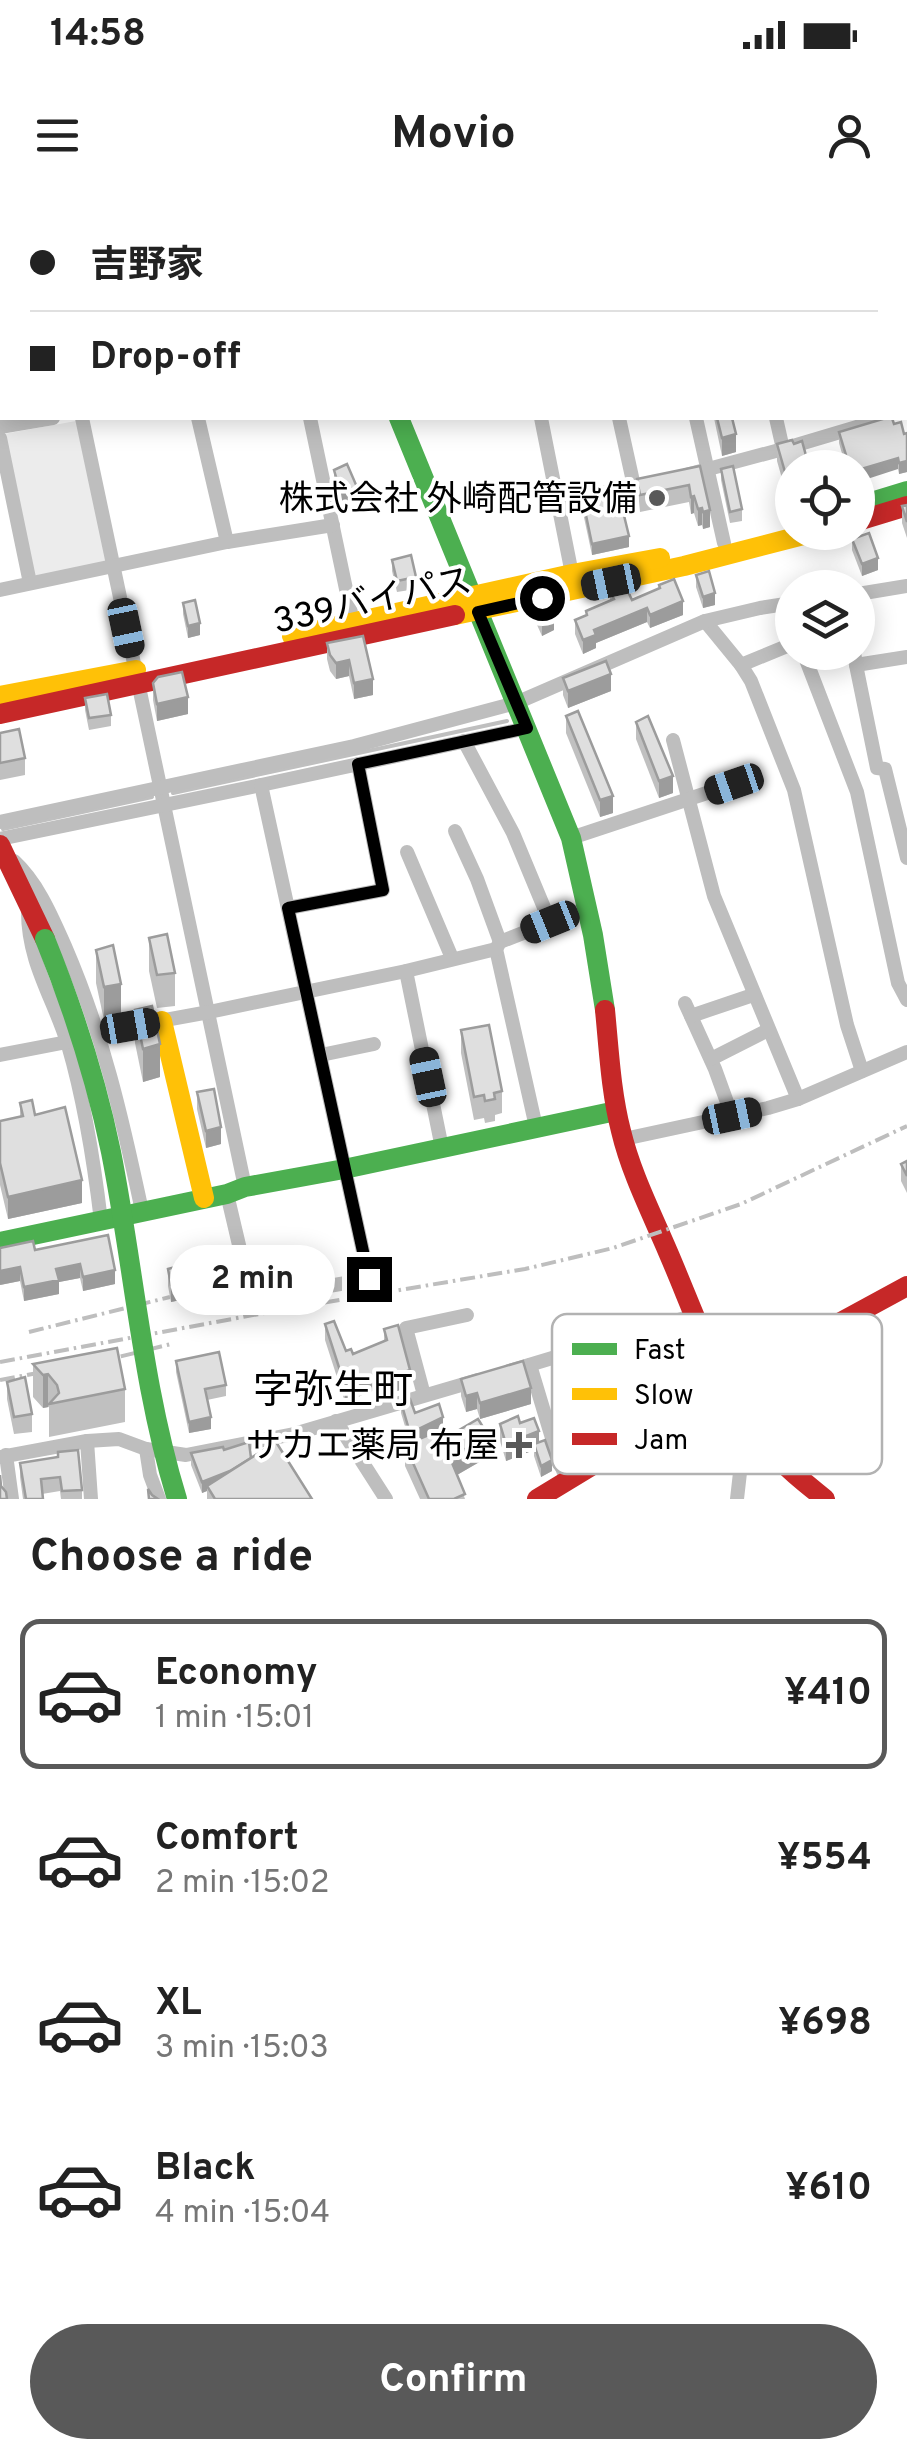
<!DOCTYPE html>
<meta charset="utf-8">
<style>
body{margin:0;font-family:Overpass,"Noto Sans JP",sans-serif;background:#f6f6f6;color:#222;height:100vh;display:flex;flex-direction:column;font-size:38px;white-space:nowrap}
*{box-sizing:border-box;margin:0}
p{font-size:32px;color:#767676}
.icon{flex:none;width:55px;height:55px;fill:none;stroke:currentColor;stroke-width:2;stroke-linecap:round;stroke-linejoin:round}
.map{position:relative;height:1299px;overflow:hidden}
.details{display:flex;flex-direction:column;background:#fff;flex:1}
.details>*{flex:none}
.top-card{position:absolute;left:0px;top:0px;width:908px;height:220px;box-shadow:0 5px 25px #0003;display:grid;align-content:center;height:220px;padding:0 30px;background:#fff}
.tools{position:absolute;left:775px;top:250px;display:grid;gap:20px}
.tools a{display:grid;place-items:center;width:100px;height:100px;border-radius:50%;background:#fff;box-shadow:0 5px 25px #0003;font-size:50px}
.end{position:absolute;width:45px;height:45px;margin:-22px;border:12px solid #000;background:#fff;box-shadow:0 0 0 5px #fff}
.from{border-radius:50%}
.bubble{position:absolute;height:70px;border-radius:35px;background:#fff;box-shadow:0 5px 25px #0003;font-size:32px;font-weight:700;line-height:70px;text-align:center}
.car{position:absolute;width:30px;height:60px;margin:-30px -15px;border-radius:12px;box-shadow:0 0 8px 2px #0007;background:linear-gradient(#222 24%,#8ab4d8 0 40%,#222 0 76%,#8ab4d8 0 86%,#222 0)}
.top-card b{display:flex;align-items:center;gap:35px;height:95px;font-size:38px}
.top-card b+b{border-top:2px solid #e0e0e0}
.top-card i{width:25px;height:25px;background:#222}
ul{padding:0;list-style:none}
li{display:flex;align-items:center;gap:30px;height:150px;margin:0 20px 15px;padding:0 10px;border:5px solid transparent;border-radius:20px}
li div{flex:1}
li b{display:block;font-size:38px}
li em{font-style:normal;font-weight:700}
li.on{border-color:#595959}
li>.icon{width:90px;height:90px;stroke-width:1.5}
h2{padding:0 30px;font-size:45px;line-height:120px}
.primary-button{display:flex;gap:20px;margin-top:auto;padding:20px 30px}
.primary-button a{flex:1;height:115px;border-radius:60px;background:#595959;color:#fff;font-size:40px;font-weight:700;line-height:115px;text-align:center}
.status{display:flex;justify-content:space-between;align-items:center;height:70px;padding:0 50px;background:#fff;direction:ltr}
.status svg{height:28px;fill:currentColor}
header{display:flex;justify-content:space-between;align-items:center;height:130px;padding:0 30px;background:#fff;font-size:45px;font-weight:700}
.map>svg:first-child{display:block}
.green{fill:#ececec}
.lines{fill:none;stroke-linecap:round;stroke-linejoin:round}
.stream{stroke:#bfbfbf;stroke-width:4}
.river{stroke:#bfbfbf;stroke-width:20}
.street{stroke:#bebebe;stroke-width:14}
.fast{stroke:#4caf50;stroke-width:20}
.slow{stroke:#ffc107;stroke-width:20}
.jam{stroke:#c62828;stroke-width:20}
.rail{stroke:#bebebe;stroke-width:4;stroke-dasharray:15 5 2.5 5;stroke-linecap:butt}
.fast-bridge{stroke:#4caf50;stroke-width:20}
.wall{fill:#c0c0c0}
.shaded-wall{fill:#9c9c9c}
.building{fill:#dfdfdf;stroke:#9c9c9c;stroke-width:2.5}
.route{stroke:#000;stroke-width:12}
.poi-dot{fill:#595959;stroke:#fff;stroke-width:4}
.labels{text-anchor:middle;stroke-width:8;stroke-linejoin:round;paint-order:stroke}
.poi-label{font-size:35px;fill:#000;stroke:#fff;text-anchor:end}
.street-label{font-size:35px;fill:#000;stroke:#fff}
.quarter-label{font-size:40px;fill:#000;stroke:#fff}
.key{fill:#fff;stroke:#b2b2b2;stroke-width:2.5}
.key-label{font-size:28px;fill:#000}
</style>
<div class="status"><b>14:58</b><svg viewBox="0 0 49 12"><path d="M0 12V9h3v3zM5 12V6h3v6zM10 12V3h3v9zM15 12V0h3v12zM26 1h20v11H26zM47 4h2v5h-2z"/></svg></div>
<header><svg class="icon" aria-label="menu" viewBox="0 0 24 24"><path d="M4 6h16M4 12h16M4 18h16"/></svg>Movio<svg class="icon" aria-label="person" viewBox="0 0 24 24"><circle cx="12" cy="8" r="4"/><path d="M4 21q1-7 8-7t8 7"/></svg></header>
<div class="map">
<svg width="907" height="1299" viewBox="0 0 907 1299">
<rect width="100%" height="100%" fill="#fff"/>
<path class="green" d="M76,221L106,361L35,377L4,234Z"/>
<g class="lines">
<g class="stream">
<path d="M173,593L507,521"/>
<path d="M3,629L152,597"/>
</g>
<g class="river">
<path d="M905,6H907"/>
<path d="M0,183H2"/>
</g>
<g class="street">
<path d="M37,0L38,2"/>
<path d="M200,0L201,2"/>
<path d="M385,0V2"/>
<path d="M474,0L475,2"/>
<path d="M551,0V2"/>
<path d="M729,2L746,0"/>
<path d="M905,53H907"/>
<path d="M905,84L907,94"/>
<path d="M0,144L2,143"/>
<path d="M905,211H907"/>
<path d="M82,218L245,987"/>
<path d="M198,218L227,342"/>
<path d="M310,218L354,427"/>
<path d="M541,218L572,374"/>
<path d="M619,218L634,286"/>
<path d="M696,218L724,343"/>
<path d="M776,218L783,249"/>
<path d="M0,227L53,218"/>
<path d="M0,238L30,383"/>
<path d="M686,275L783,249L887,218"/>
<path d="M558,302L655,282"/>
<path d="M0,390L227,342L333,325"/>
<path d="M858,394L907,386"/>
<path d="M705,421L741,465L751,481L794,590L847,825L862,871"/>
<path d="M803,452L857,592L898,783L907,800"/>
<path d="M854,452L856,465L907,457"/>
<path d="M741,465L792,444"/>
<path d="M856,465L877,568L885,569L907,658"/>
<path d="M673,540L714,696L798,899"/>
<path d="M464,541L513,633L550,722"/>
<path d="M0,622L354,546L516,503L705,421L760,408L792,403"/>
<path d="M455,631L477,679L500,742"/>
<path d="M571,638L734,584"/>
<path d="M0,639L261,585L527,528"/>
<path d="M407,652L452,758"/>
<path d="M14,661C38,683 52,717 65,746C103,834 122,917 142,1011"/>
<path d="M288,708L383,690L358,564"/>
<path d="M28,712C28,763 54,799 68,845C85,903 94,962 101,1021"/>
<path d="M496,749L536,927"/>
<path d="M406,771L442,948"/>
<path d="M685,803L715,869L732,916"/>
<path d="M691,816L753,795"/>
<path d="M99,832L209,812L406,771L496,749L500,742L589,707"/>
<path d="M0,855L67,842"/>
<path d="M321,855L374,844"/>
<path d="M711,859L768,830"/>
<path d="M624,939L768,908L798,899L907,852"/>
<path d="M227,994L251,1096L294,1092L369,1079L261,585"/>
<path d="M530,1165L558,1258L567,1280"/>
<path d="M509,1171L695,1115"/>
<path d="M424,1195L406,1128L467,1115"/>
<path d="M336,1221L386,1299"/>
<path d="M760,1238L800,1222L871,1262"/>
<path d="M87,1241L91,1299"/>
<path d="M146,1249L150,1275L159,1299"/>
<path d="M6,1255L12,1299"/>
<path d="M0,1257L87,1241L119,1239L146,1249L186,1255L294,1234L478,1180"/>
<path d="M737,1299L746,1220"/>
</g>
<g class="fast">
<path d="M313,0L314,2"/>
<path d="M399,218L571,638L593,735L605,810"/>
<path d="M858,306L907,291"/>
<path d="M0,1042L227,994L245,987L344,969L616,911"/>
</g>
<g class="slow">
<path d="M455,415L684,366L815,332"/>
<path d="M292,436L572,374L660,358"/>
<path d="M0,496L136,470"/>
<path d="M162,821L204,998"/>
</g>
<g class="jam">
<path d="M858,321L907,306"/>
<path d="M0,514L455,415"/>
<path d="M0,645L45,739"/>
<path d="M605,810C609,851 611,892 621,931C631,973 651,1012 668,1052C697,1119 720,1192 768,1248C785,1267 805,1283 825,1299"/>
<path d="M537,1299L725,1185L907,1086"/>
</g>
<g class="rail">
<path d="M29,1132L170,1097"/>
<path d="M0,1162L286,1109L525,1069L613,1048L741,1004L907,926"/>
<path d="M94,1163L171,1144"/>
<path d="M0,1180L59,1169"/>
</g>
<path class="fast-bridge" d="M45,739C73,808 96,879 111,952C134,1068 142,1185 177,1299"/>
</g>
<g class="wall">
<path d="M714,218H732L736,252L722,256Z"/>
<path d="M894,224L904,234L907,233V272L899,274L898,269L846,268L839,243V232Z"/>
<path d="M777,244H794L808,268H792V310H791L777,261Z"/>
<path d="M700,266L710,327L703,329L702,325L698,326L694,313L691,314L689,302L640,312L637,279Z"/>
<path d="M721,269L742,309V321L730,323L721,280Z"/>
<path d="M334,270L357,298L341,305L334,282Z"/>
<path d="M582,296L597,301L629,347L592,355L582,308Z"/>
<path d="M907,305V338L902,323V306Z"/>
<path d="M852,339L878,370L862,376L852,350Z"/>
<path d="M392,360L416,377V389L397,392L392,371Z"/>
<path d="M696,375L715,405L703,408L696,387Z"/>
<path d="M659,385L683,415L650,428L647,422L596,443V448L583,454L575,434V420L586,415V411L610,400V391L632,400L659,388Z"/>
<path d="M183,403L200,435L188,438L183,414Z"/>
<path d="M533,405L554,430L542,436L533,416Z"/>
<path d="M363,436L373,495L354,499L349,476L336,479L330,471L327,459V443Z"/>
<path d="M563,478L611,491L568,508L563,495Z"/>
<path d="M153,483L188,514L157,521L153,500Z"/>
<path d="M85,498L111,515V526L89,530L85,510Z"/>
<path d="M566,516L613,613L600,617L566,533Z"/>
<path d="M636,522L673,593L659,598L636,539Z"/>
<path d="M0,533L25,558V575L0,580Z"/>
<path d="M149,738L175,773V806L157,808L149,771Z"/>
<path d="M96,750L121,817L104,820L96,783Z"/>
<path d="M135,810L160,877L143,882L135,843Z"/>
<path d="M461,830L502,891V913L495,915V921L485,923L484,918L474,920L461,853Z"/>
<path d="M197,892L221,944L206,948L197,909Z"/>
<path d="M20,903L35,915L82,1003L8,1019L0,985V921L20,916Z"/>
<path d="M907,961V993L901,981V964Z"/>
<path d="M108,1035L115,1084L83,1091L80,1078L59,1082V1094L24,1101L20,1081L0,1085L35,1050Z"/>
<path d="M168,1069L238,1088L171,1102L168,1086Z"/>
<path d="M325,1124L346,1151L353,1154L384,1142V1129L410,1186L387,1195L385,1186L345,1202L325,1140Z"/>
<path d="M176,1161L226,1185V1196L207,1200L211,1229L189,1233L176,1172Z"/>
<path d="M33,1164L125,1189V1222L49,1237V1207L43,1208L33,1197Z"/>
<path d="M461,1179L531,1204L480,1219L477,1209L466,1212L461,1196Z"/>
<path d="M7,1182L32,1214V1232L14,1234L7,1199Z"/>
<path d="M401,1202L415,1213L443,1228L435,1232L442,1240L488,1257L457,1275L465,1299H420L405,1266V1245L410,1243L401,1213Z"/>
<path d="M520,1223L539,1242L552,1271L541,1277L534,1256V1250L506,1261L500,1241V1224Z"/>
<path d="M191,1253L215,1299H207V1291L202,1293L191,1265Z"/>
<path d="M58,1257L82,1290V1299H61L60,1291L42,1294L43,1299H23L20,1277V1263Z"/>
</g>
<g class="shaded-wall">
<path d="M736,234V252L722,256V238Z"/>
<path d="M898,258V269L858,282V270Z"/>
<path d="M907,261V272L899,274V263Z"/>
<path d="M357,287V298L341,305V294Z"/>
<path d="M694,296V313L691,314V297Z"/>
<path d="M702,308V325L698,326V309Z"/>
<path d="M710,310V327L703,329V312Z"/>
<path d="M629,336V347L592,355V344Z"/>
<path d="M878,358V370L862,376V364Z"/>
<path d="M715,393V405L703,408V397Z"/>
<path d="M683,401V415L650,428V415Z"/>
<path d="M647,408V422L596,443V448L583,454V440L594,430Z"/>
<path d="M554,418V430L542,436V424Z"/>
<path d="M200,423V435L188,438V426Z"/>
<path d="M349,460V476L336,479V463Z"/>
<path d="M611,474V491L568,508V491Z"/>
<path d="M373,479V495L354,499V483Z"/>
<path d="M188,497V514L157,521V504Z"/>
<path d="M673,576V593L659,598V581Z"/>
<path d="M613,596V613L600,617V600Z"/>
<path d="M121,784V817L104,820V787Z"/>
<path d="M160,844V877L143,882V849Z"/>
<path d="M221,927V944L206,948V931Z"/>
<path d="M82,980V1003L8,1019V997Z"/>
<path d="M80,1064V1078L59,1082V1094L24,1101V1087L56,1069Z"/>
<path d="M20,1067V1081L0,1085V1071Z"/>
<path d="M115,1070V1084L83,1091V1077Z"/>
<path d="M238,1071V1088L171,1102V1085Z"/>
<path d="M385,1170V1186L345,1202V1186Z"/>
<path d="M410,1170V1186L387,1195V1179Z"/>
<path d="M48,1174V1207L43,1208V1175Z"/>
<path d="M531,1188V1204L480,1219V1203Z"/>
<path d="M477,1193V1209L466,1212V1196Z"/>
<path d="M211,1217V1229L189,1233V1222Z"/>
<path d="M443,1217V1228L410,1245V1233Z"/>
<path d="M539,1231V1248L534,1244V1250L506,1261V1244Z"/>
<path d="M488,1235V1257L450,1279V1258Z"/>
<path d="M552,1260V1271L541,1277V1266Z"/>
<path d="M252,1263L207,1286V1291L202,1293V1282Z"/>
</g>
<g class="building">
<path d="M717,218H732L736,234L722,238Z"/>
<path d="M886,218H892L894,224L901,222L904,234L907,233V261L899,263L898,258L858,270V268H850L839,232Z"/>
<path d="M792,240L794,244L802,241L808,263L804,265L805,268H792V293H791L777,244Z"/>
<path d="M347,264L357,287L341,294L334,270Z"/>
<path d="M700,266L710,310L703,312L702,308L698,309L694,296L691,297L689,285L640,295L637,279Z"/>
<path d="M733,266L742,309L730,312L721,269Z"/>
<path d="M595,294L597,301L619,295L629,336L592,344L582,296Z"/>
<path d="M907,305V322L902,306Z"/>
<path d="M869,333L878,358L862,364L852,339Z"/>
<path d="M411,355L416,377L397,381L392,360Z"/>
<path d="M709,371L715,393L703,397L696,375Z"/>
<path d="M674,379L683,401L650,415L647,408L594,430L596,435L583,440L575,420L587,415L586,411L614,399L610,391L625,385L632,400L660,388L659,385Z"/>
<path d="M545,399L554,418L542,424L533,405Z"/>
<path d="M195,400L200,423L188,426L183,403Z"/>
<path d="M363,436L373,479L354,483L349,460L336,463L330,455L327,443Z"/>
<path d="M606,461L611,474L568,491L563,478Z"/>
<path d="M182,472L188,497L157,504L153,483L158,477Z"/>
<path d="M107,494L111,515L89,518L85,498Z"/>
<path d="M578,511L613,596L600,600L566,516Z"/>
<path d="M648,516L673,576L659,581L636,522Z"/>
<path d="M19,529L25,558L0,563V533Z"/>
<path d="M167,734L175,773L157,775L149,738Z"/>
<path d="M113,745L121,784L104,787L96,750Z"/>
<path d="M152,806L160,844L143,849L135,810Z"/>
<path d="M489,825L502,891L494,893L495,899L485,901L484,895L474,897L461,830Z"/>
<path d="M214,889L221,927L206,931L197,892Z"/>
<path d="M32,900L35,915L65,907L82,980L8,997L0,963V921L23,916L20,903Z"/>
<path d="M907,961V976L901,964Z"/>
<path d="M108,1035L115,1070L83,1077L80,1064L56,1069L59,1080L24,1087L20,1067L0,1071V1048L33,1041L35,1050Z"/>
<path d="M236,1062L238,1071L171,1085L168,1069L179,1066L180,1071Z"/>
<path d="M334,1121L346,1151L351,1149L353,1154L387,1140L384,1129L398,1125L410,1170L387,1179L385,1170L345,1186L325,1124Z"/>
<path d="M117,1148L125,1189L49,1204L59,1193L57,1185L48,1174L43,1175L33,1164Z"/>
<path d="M219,1152L226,1185L205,1189L211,1217L189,1222L176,1161Z"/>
<path d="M523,1161L531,1188L480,1203L477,1193L466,1196L461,1179Z"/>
<path d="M25,1177L32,1214L14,1217L7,1182Z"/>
<path d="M410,1199L415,1213L439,1204L443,1217L410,1233L401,1202Z"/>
<path d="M518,1216L520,1223L534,1218L539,1231L506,1244L500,1224Z"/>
<path d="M478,1219L488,1235L450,1258L465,1294L454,1299H429L405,1245L438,1231L442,1240Z"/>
<path d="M545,1240L552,1260L541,1266L534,1244Z"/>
<path d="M249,1242L251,1258L230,1271L202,1282L191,1253L223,1247L224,1250Z"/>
<path d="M276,1242L312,1299H215L207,1286Z"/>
<path d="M78,1250L82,1290L62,1291L60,1277L41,1279L43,1299H26L20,1263L58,1257V1252Z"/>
<path d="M0,1275L1,1286L6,1292L7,1299H0Z"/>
<path d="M148,1289L152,1295L158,1299H149Z"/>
</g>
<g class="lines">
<path class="route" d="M369,1079L288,708L383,690L358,564L527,528L478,412L542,398"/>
</g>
<g class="poi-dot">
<circle cx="657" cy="298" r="10"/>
<path d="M514 1230h10v10h10v10h-10v10h-10v-10h-10v-10h10z"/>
</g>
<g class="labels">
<g class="poi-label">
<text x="637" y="310">株式会社 外崎配管設備</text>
<text x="499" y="1257">サカエ薬局 布屋</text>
</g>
<g class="street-label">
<text transform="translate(372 400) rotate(-12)" y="12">339バイパス</text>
</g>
<g class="quarter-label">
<text x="333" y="1203">字弥生町</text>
</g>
</g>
<rect x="552" y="1114" width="330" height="160" rx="15" class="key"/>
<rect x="572" y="1143" width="45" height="12" fill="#4caf50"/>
<rect x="572" y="1188" width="45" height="12" fill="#ffc107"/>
<rect x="572" y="1233" width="45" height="12" fill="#c62828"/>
<g class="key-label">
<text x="634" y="1159">Fast</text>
<text x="634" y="1204">Slow</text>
<text x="634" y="1249">Jam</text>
</g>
</svg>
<div class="tools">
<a><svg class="icon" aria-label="locate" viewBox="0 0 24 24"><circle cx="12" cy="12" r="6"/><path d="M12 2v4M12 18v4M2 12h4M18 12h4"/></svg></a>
<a><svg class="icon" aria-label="layers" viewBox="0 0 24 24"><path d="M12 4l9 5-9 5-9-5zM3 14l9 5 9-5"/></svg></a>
</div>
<i class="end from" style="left:542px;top:398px"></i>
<i class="end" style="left:369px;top:1079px"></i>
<div class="bubble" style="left:170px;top:1045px;width:165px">2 min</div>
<i class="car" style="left:611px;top:382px;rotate:258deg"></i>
<i class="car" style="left:126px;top:428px;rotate:168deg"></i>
<i class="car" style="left:734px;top:584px;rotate:251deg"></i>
<i class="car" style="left:550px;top:722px;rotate:248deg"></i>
<i class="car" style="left:130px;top:826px;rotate:80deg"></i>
<i class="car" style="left:428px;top:877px;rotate:348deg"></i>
<i class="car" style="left:732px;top:916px;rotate:78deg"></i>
<div class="top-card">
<b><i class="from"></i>吉野家</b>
<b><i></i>Drop-off</b>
</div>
</div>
<section class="details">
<h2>Choose a ride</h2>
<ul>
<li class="on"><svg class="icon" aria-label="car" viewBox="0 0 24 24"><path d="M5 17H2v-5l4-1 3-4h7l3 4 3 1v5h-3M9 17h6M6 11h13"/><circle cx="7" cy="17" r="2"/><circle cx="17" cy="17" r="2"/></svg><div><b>Economy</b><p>1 min · 15:01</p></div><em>¥410</em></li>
<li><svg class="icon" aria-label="car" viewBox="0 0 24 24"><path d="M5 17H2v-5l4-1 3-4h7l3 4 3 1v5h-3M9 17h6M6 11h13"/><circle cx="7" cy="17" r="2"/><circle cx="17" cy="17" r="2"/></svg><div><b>Comfort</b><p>2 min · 15:02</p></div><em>¥554</em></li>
<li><svg class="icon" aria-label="car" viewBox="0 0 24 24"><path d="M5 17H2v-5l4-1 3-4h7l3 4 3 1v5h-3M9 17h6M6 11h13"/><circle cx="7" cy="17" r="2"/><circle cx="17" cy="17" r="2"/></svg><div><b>XL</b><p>3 min · 15:03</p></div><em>¥698</em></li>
<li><svg class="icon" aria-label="car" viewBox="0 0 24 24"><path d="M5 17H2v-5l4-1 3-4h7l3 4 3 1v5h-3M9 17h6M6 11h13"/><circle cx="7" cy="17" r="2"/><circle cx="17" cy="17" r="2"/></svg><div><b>Black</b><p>4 min · 15:04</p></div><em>¥610</em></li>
</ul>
<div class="primary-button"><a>Confirm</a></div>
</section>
